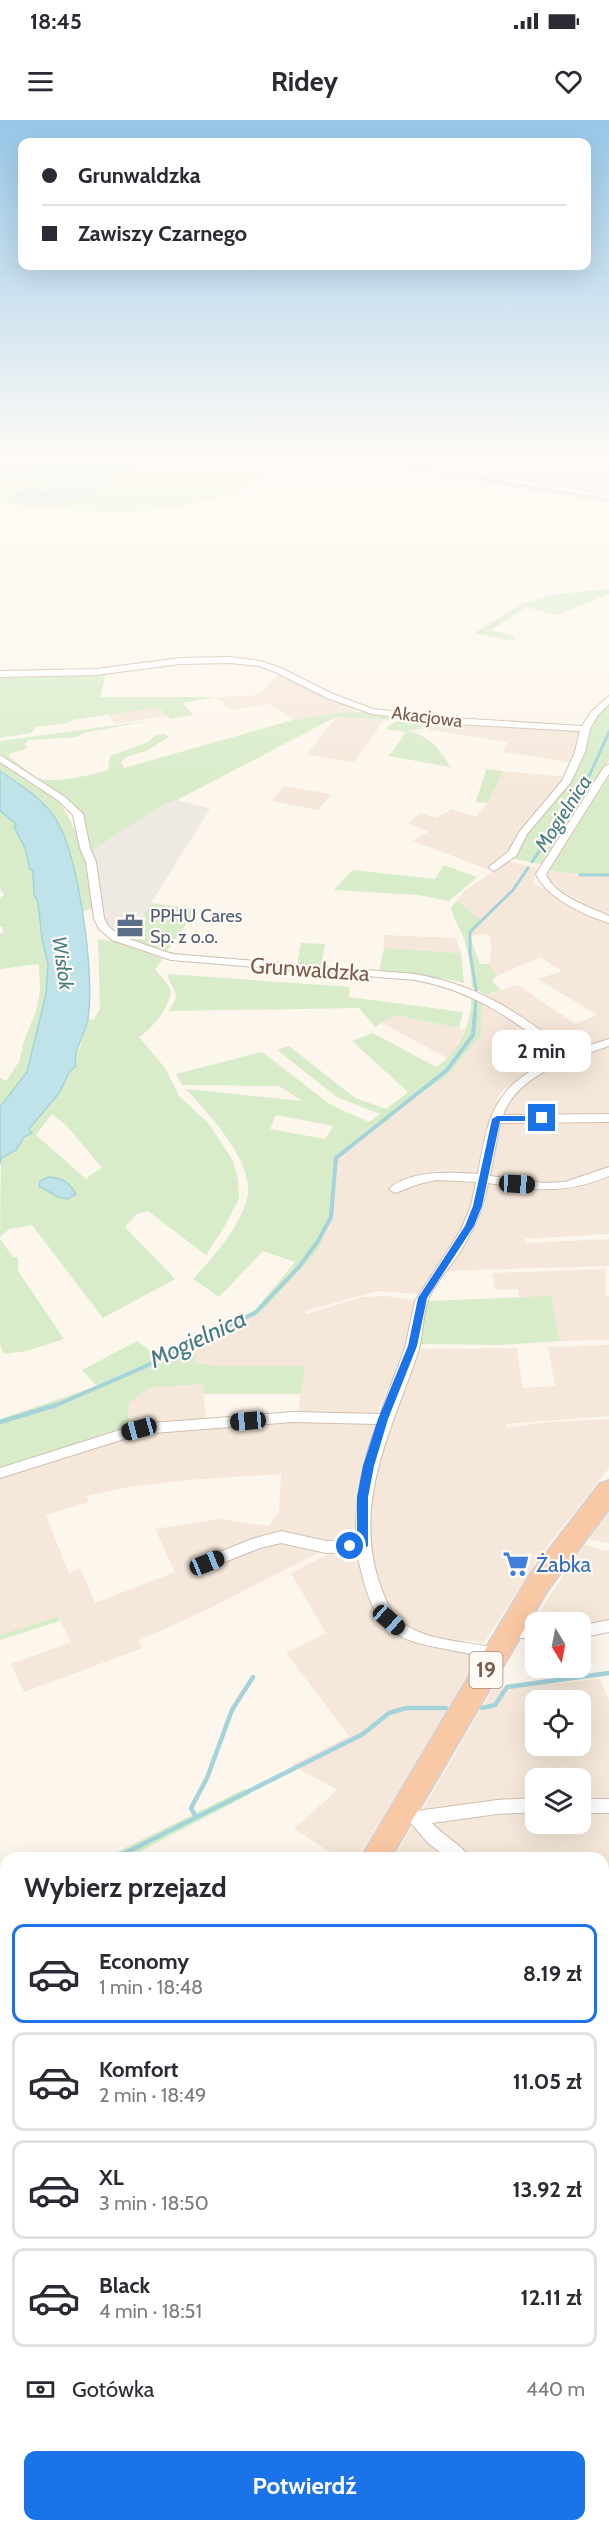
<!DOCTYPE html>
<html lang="pl">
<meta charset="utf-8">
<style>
body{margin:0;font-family:Cabin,sans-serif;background:#f2f2f3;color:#2b2b33;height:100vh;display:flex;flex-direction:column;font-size:22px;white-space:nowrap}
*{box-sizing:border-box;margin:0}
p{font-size:20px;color:#7c7c81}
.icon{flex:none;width:33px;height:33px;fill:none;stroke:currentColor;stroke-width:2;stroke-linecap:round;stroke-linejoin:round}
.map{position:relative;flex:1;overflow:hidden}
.side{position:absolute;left:0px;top:1732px;width:609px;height:680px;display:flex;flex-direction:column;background:#fff;border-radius:18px 18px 0 0;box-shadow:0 6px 24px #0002}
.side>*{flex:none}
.banner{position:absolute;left:18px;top:18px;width:573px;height:132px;border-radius:12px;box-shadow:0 6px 24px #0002;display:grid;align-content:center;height:132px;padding:0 24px;background:#fff}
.needle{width:39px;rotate:170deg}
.buttons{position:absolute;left:525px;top:1492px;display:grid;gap:12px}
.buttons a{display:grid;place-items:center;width:66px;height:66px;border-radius:12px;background:#fff;box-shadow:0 6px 24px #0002;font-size:30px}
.end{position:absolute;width:27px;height:27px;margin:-14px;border:8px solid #1a73e8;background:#fff;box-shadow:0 0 0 3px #fff}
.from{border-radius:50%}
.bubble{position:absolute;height:42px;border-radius:12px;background:#fff;box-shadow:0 6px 24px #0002;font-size:20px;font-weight:800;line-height:42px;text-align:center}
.car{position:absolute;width:18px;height:36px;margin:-18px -9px;border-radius:8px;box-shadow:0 0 4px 2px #0007;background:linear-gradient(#222 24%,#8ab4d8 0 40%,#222 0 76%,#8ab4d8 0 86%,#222 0)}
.banner b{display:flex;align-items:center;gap:21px;height:57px;font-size:22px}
.banner b+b{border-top:2px solid #e1e1e2}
.banner i{width:15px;height:15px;background:#2b2b33}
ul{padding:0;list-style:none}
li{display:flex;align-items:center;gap:18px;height:99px;margin:0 12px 9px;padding:0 12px;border:3px solid #e1e1e2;border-radius:12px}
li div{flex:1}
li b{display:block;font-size:22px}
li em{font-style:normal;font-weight:800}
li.selected{border-color:#1a73e8}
li>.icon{width:54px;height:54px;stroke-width:1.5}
h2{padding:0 24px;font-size:27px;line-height:72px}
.pay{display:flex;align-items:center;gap:15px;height:66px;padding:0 24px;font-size:22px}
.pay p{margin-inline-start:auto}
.button{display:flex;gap:12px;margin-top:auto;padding:12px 24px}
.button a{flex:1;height:69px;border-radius:12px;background:#1a73e8;color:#fff;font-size:24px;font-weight:800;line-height:69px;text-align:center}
.status{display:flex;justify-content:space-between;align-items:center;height:42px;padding:0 30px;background:#fff;direction:ltr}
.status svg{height:16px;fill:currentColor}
header{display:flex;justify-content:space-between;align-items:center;height:78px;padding:0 24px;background:#fff;font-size:27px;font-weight:800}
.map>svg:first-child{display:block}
.residential{fill:#f5e8da;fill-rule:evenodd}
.industrial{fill:#efe9e4}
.green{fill:#d8ecc9;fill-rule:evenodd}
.water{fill:#bfe3e8;stroke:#a5d3da;stroke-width:1.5}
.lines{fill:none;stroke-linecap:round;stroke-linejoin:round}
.stream-far4{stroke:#a5d3da;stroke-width:2}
.stream-far3{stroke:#a5d3da;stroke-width:3}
.stream-far2{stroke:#a5d3da;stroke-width:4}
.stream-far1{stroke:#a5d3da;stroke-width:4.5}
.stream{stroke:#a5d3da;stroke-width:5}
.minor-casing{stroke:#d1beb0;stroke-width:2}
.trunk-casing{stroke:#dad1cd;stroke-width:4}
.minor{fill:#fff;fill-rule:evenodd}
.trunk{fill:#f9c8a4;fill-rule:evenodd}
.route{fill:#1a73e8}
.labels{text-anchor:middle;stroke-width:4.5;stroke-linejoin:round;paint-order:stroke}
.far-street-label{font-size:18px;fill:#7a5c4d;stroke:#fffaf3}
.far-service-label{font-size:18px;fill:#4e5e75;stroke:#fffaf3;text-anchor:start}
.far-water-label{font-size:20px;font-style:italic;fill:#437c86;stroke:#fffaf3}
.shield{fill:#fffaf3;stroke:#a28b7f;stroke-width:1.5}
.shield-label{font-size:21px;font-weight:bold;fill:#7a5c4d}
.street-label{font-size:22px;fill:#7a5c4d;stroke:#fffaf3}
.shop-label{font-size:22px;fill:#366cbe;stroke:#fffaf3;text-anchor:start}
.water-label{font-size:24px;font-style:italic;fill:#437c86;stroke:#fffaf3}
</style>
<div class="status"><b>18:45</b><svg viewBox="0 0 49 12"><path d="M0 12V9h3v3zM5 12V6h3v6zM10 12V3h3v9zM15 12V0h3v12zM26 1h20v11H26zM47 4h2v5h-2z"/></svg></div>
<header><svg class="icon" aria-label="menu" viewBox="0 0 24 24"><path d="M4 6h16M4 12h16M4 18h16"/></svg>Ridey<svg class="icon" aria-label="heart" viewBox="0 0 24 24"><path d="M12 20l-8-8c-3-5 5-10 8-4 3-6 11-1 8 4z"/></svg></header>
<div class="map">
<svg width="609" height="2411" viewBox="0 0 609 2411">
<rect width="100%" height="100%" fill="#fdf6ec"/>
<g class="residential">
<path d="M279,553L357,588L353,591L293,600L269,583L231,590L216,577L253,576L262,572Z"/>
<path d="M159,587L168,596L115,604L108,594Z"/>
<path d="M336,597L384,600L354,642L307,635Z"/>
<path d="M427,599L578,611L581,612L574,643L503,632L508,622L421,609Z"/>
<path d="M503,651L567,657L503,739L487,749L413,721L429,711L408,703L421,693L436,698L452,689L476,697L488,683Z"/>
<path d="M284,666L331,674L318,690L272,681Z"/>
<path d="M508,741L533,747L538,750L533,763L609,802V920L573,932L566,931L486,875L518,865L575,904L597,895L538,859L562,851L540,837L497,856L489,844L492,830L489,814L470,816L457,781L464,771Z"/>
<path d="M549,751L609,757V795L553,767L546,758Z"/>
<path d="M384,815L456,818L461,833L384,828Z"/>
<path d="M482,878L558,933L560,937L503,970L496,980L499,982L479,1054H441L431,1059L478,1060L470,1093L455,1123L418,1174L378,1171L305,1191L307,1194L362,1177L385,1176L415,1180L418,1183L406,1230L394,1262H391L376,1294L298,1295L304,1246H215L194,1242L197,1236L179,1230L260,1193L333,1094L336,1041L413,979L448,955Z"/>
<path d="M395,895L459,908L465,910L449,939L382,903Z"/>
<path d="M609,924V995H502L523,963L565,941Z"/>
<path d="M501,999H609V1049L575,1062L550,1064L488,1056Z"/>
<path d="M609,1053V1114L525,1119V1123L609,1119V1146L445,1151L487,1060L547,1068Z"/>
<path d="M605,1149L606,1176H609V1220L560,1221L551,1177L519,1178L518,1169L495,1170L492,1153Z"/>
<path d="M609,1225V1296L506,1304L507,1308L548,1302L609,1299V1348L542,1433L484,1523L431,1516L408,1508L395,1499L388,1488L377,1459L369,1429L368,1373L416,1229L517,1228L523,1268L555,1266L548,1227Z"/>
<path d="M203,1264L206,1301L128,1308L129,1283L150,1268Z"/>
<path d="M292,1300L375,1303L376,1308L362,1354L356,1387V1421L348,1425H329L273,1412L266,1424L292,1422L326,1429L206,1490L138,1521L143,1528L24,1572L11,1544L71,1522L58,1496L0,1515V1356L139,1312ZM281,1354L279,1392L269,1406L220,1399L155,1409L175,1452L95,1483L80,1448L69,1454L46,1395L89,1382L86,1376L130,1367L187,1360Z"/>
<path d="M609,1390V1423L587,1419Z"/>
<path d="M584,1424L604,1431L609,1430V1502L581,1509L580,1503H536L535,1511L527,1510Z"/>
<path d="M352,1430L357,1433L367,1465L383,1500L473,1533L479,1540L357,1738H340L294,1709L337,1670L292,1645L349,1616L286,1533L326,1513L291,1453L325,1436L339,1431Z"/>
<path d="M600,1559L609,1581V1681L581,1683L580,1659H536L535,1681L434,1693L422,1690L493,1569ZM536,1581H580V1626H536Z"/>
<path d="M535,1688L536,1704H580L581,1690L609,1691V1789L603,1788V1738H467L436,1715L423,1700Z"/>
<path d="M412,1707H417L453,1738H393Z"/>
<path d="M603,1794L609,1795V1894L603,1895Z"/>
<path d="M6,1799V1974L0,1975V1802Z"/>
<path d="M6,1995V2096L0,2092V1996Z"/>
<path d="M606,2114L609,2118V2239L603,2244V2115Z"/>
<path d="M8,2406H163L161,2411H6Z"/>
</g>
<g class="industrial">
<path d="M377,338H609V376Z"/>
<path d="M177,680L210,689L127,821L117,816L103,801L90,732L160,686Z"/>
</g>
<g class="green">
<path d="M113,338H202L229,350L252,341L279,345C219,394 133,395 59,389C39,387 20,387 0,382V360L38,359L59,364L69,361L75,362L77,365C59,376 39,375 19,371L9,378L21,374L33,378L69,377L86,369H75L79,367L106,365L101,362L103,351L114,346L139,348V341L99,347L84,343Z"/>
<path d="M381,344L609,381V383L374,346Z"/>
<path d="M609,469V474L557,495L526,487L491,510L516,517L511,521L474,513L524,483L558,474Z"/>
<path d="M106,553L100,577H216L182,583L193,595L170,599L159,587L73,600L68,603L36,607L31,613L0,618V556Z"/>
<path d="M609,582V640L541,744L514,739L522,720L551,683L595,595Z"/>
<path d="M353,591L402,598L388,600L336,597L177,680L160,686L90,732L85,701L80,693L54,676C81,708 88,748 95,788L81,792L73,746L65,721L31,672L0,651V621L154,600L84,613L77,617L29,620L24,624L28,628L10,634L9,637C18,642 27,652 36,657C52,665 91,655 108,650L110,636L150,621L155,615L165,614L169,617L146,631L126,637L121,642L124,648L293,600Z"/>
<path d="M427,599L421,609L408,611C428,615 441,629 450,647L389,636L406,612L385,609C396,597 412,599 427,599Z"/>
<path d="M486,649L503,651L488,683L476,682Z"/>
<path d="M609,657V757L549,751Z"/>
<path d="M0,691L17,704L14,707L25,728L30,749L33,751L34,775L38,782L48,844L43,895L27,952L0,987V958L6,961L19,942L24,921L37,888L40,870L39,844L0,849V814L3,813V807L0,806V778L4,775L0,768Z"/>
<path d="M444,745L477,757L449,781L419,775L334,770L353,750L435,759Z"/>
<path d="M457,781L480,799L470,817L480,844H489L497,856L492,861L501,870L486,875L472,867C471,850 469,835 464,819C460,808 453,799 451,787Z"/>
<path d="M151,783L197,789L167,831L185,835L223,837V840L174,836L127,821Z"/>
<path d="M98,819L116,822L163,839L155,849C159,855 168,863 170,869C174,883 150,911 139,917L165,948L179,976L209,1004L233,1041L238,1060L239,1079L223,1109L206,1135L148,1091L137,1094L125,1107L175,1159L103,1198L32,1105L9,1109L0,1117L1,1038L16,1030L24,1017L32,1013L29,1010L59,973L75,943L88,899L93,900L100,889ZM52,994L66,1005L102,1048L89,1056L87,1060L36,1015Z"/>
<path d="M301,823L325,824L321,847L297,846Z"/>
<path d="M384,828L461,833L464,863L446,859L379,852Z"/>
<path d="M167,854L350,867L349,877L463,892L459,908L395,895L375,907L359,888L168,891C184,872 171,870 167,854Z"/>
<path d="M471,874L482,878L481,915L448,955L413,979L336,1041L333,1094L318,1130L260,1193L180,1230L197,1236L194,1242L215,1246H305L301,1274H204L203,1264L150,1268L129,1283L128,1308L0,1349V1299L97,1266L82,1250L137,1221L158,1237L255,1190L295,1142L263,1131L219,1177L193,1159C214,1136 235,1113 246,1083C259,1045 209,995 186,969L302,981L279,966L182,965L176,954L262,932L331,985L369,1002L380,994L337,977L277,930L289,926L355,978L386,989L408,972L352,921L373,913L436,947C458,933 474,901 471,874ZM276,995L333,1006V1007L325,1019L270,1009Z"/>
<path d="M0,1119L13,1137H18V1151L64,1219L26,1231L4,1234L0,1224Z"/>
<path d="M551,1176L560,1221L500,1225L419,1224L428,1181Z"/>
<path d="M58,1496L60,1501L0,1520V1515Z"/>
<path d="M244,1669L250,1674L128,1738H105Z"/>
<path d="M0,2129L6,2133V2332L0,2344Z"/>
<path d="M609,2239V2402L603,2400V2244Z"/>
<path d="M163,2406H353L359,2411H161Z"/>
<path d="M415,2406H571L588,2411H408Z"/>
</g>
<g class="water">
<path d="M0,338H93L58,344L0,349Z"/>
<path d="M139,340L148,343C133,351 118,343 104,350L112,354L101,362L107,366C96,368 86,363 75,369L93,370V373L84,377H70V379L44,381L21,374L20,375L26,376L28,382L9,378L19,371C38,375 59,376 77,365L75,362C65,360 55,364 44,362L46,359H0V353L84,343L99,347Z"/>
<path d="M0,651C20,665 46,680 58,703C79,740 95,855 88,898C86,913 72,932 76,946L70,951L59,973L29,1009L32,1013L24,1017L16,1030L1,1038L0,1044V987L27,952L46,874L48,844L42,819L38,782L34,775L33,751L30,749L25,728L14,707L16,704L0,691Z"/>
<path d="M49,1057C62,1058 69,1062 76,1074L68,1079L58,1077L39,1066L40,1061Z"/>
</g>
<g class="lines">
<g class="stream-far4">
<path d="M347,338L377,343"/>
<path d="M385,344L609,380"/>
</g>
<g class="stream-far3">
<path d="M532,742L590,654L609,612"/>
<path d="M580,755H609"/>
<path d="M476,870L470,832V812L513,770L528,748"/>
<path d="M475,894L476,877"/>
</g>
<path class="stream-far2" d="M52,1287L144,1247L255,1193L299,1147L318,1121L331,1097L336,1038L447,950L473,915L475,893"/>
<g class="stream-far1">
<path d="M0,1302L56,1285"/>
<path d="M482,1588L495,1585L507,1567L609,1553"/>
<path d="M196,1697L191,1688L207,1658L232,1590L253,1557"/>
<path d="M115,1738L363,1614L389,1593L406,1588H446"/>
</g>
<path class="stream" d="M0,1798L6,1795"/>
<g class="minor-casing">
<g id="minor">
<path d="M369,338H382L479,353L504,338H511L486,355L609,375V379Z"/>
<path d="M230,537L260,541L281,548L333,574L373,589L454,598L582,606L591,592L609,576V584L598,595L590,609L585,632L571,662L527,714L516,736L494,751L489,748L490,746L508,732L520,711L562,661L575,632L580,611L454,604L372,594L327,578L275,552L259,546L230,543L180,544L96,555L0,557V551L96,549L180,538Z"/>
<path d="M0,635L65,677L83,694L90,728L96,742L104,798L108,806L120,816L172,834L415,854C479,865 520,893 569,932L609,919V926C571,939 518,954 503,995L609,994V1002L500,1003L490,1056L544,1063L565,1062L609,1047V1056C564,1075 536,1070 488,1063C483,1091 472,1114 456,1138C447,1150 437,1162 430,1175C422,1192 424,1211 419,1229C394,1306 352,1379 379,1462C385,1478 390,1494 404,1504C431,1523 470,1520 501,1530L503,1534L501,1538L495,1540C409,1516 377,1538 357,1432L326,1433L281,1423L260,1428L207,1449L202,1447L199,1443L202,1439L252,1419L281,1411L326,1421H356C355,1380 362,1342 377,1304L293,1302L140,1314L0,1358V1348L139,1304L293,1292L380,1294L405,1228L415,1181L461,1110L471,1086L476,1062L436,1060L419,1064L395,1073L389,1069C408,1050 452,1052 478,1054C489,989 496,964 560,936C515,900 472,870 415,860L171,840L112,820L99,809L94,798L86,742L80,728L73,695L59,681L0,642Z"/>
<path d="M609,644V654L546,754C555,777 589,786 609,796V803C586,796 545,777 536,754L604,647Z"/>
<path d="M609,1500V1512L580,1518V1506Z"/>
<path d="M509,1505L536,1508V1520L503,1515L501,1511L503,1507Z"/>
<path d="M536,1678V1692L497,1694L432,1703C442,1715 463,1725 469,1738H448L428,1723L411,1703L397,1698L394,1693L397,1688L403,1686L417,1691L497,1680Z"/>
<rect x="580" y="1679" width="29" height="14"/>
<path d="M603,1782L609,1783V1799L603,1798Z"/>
<rect x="603" y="1892" width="6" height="18"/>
<path d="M6,1971V1989L0,1990V1972Z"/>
<path d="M609,2095V2116L603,2118V2097Z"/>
</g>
</g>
<g class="trunk-casing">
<g id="trunk">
<path d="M609,1361V1388L548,1469L390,1738H361L530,1455L600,1364Z"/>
<path d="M6,2351V2399L0,2402V2354Z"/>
</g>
</g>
<use href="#minor" class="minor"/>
<use href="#trunk" class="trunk"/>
</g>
<linearGradient id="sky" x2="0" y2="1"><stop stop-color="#97c7e8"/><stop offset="0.5" stop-color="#fefbf6"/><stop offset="1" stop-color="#fefbf6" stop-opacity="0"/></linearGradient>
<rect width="609" height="675" fill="url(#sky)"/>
<path class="route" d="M497,996H542L546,998L542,1001H500L482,1086L474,1106L427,1178L417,1226L388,1299L374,1346L368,1377V1426L362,1430L346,1429V1424L357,1422V1377L363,1346L378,1299L408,1226L418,1178L465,1106L473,1086L492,999Z"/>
<defs>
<g id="office-bare" transform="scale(2.07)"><path d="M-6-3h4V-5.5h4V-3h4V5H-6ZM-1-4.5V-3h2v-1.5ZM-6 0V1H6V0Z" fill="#5c6f8a" stroke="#fffaf3" stroke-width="2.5" paint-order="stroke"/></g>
<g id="supermarket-bare" transform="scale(2.07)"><path d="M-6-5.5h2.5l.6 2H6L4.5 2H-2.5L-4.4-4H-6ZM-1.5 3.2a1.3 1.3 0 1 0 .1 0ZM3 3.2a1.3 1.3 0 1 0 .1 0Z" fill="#3f7fe0" stroke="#fffaf3" stroke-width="2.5" paint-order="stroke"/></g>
</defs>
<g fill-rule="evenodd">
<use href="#office-bare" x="130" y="806"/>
<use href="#supermarket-bare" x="516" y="1444"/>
</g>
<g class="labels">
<g class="far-street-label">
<text transform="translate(427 597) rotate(7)" y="6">Akacjowa</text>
</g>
<g class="far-service-label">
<text x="150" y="802">PPHU Cares<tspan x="150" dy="21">Sp. z o.o.</tspan></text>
</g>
<g class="far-water-label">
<text transform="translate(563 693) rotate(-57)" y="7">Mogielnica</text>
<text transform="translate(63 843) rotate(82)" y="7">Wisłok</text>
</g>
<rect class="shield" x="469.5" y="1532" width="33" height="36" rx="4.5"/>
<g class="shield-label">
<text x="486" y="1557">19</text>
</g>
<g class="street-label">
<text transform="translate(310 849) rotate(4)" y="8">Grunwaldzka</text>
</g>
<g class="shop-label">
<text x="536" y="1452">Żabka</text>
</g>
<g class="water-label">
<text transform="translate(198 1219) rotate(-25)" y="8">Mogielnica</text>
</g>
</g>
</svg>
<div class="buttons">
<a><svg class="needle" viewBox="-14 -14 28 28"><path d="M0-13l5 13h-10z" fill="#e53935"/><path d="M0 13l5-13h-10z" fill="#7c7c81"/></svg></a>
<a><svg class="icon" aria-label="locate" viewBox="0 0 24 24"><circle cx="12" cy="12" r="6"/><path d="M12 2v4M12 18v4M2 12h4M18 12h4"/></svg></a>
<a><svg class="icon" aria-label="layers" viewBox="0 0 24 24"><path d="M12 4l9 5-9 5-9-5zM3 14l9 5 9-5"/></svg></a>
</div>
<i class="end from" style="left:350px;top:1426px"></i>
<i class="end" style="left:542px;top:998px"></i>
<div class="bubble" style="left:492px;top:910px;width:99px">2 min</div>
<i class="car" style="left:517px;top:1064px;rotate:93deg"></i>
<i class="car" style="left:248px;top:1301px;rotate:265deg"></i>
<i class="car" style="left:139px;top:1309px;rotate:255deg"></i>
<i class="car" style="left:207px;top:1443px;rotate:68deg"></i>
<i class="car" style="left:389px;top:1500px;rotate:131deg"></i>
<div class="banner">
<b><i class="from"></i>Grunwaldzka</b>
<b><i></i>Zawiszy Czarnego</b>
</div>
<section class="side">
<h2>Wybierz przejazd</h2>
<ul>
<li class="selected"><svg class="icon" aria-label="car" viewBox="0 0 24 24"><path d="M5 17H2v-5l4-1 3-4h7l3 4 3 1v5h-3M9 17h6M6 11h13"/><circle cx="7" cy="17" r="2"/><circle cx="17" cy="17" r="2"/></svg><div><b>Economy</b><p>1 min · 18:48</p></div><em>8.19 zł</em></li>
<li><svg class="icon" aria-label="car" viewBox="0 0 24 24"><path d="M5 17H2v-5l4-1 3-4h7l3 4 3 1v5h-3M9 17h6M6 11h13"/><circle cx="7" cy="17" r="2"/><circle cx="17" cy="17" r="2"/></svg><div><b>Komfort</b><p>2 min · 18:49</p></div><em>11.05 zł</em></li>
<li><svg class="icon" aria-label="car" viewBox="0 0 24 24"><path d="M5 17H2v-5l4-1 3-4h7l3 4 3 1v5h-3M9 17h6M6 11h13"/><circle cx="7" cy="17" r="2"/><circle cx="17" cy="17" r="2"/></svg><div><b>XL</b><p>3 min · 18:50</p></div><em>13.92 zł</em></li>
<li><svg class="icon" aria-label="car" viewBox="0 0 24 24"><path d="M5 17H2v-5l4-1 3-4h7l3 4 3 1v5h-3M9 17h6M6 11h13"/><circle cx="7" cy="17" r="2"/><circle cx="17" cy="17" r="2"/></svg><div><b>Black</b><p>4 min · 18:51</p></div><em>12.11 zł</em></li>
</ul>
<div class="pay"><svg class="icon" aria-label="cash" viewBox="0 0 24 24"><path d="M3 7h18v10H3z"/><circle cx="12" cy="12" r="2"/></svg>Gotówka<p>440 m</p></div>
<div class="button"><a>Potwierdź</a></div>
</section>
</div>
